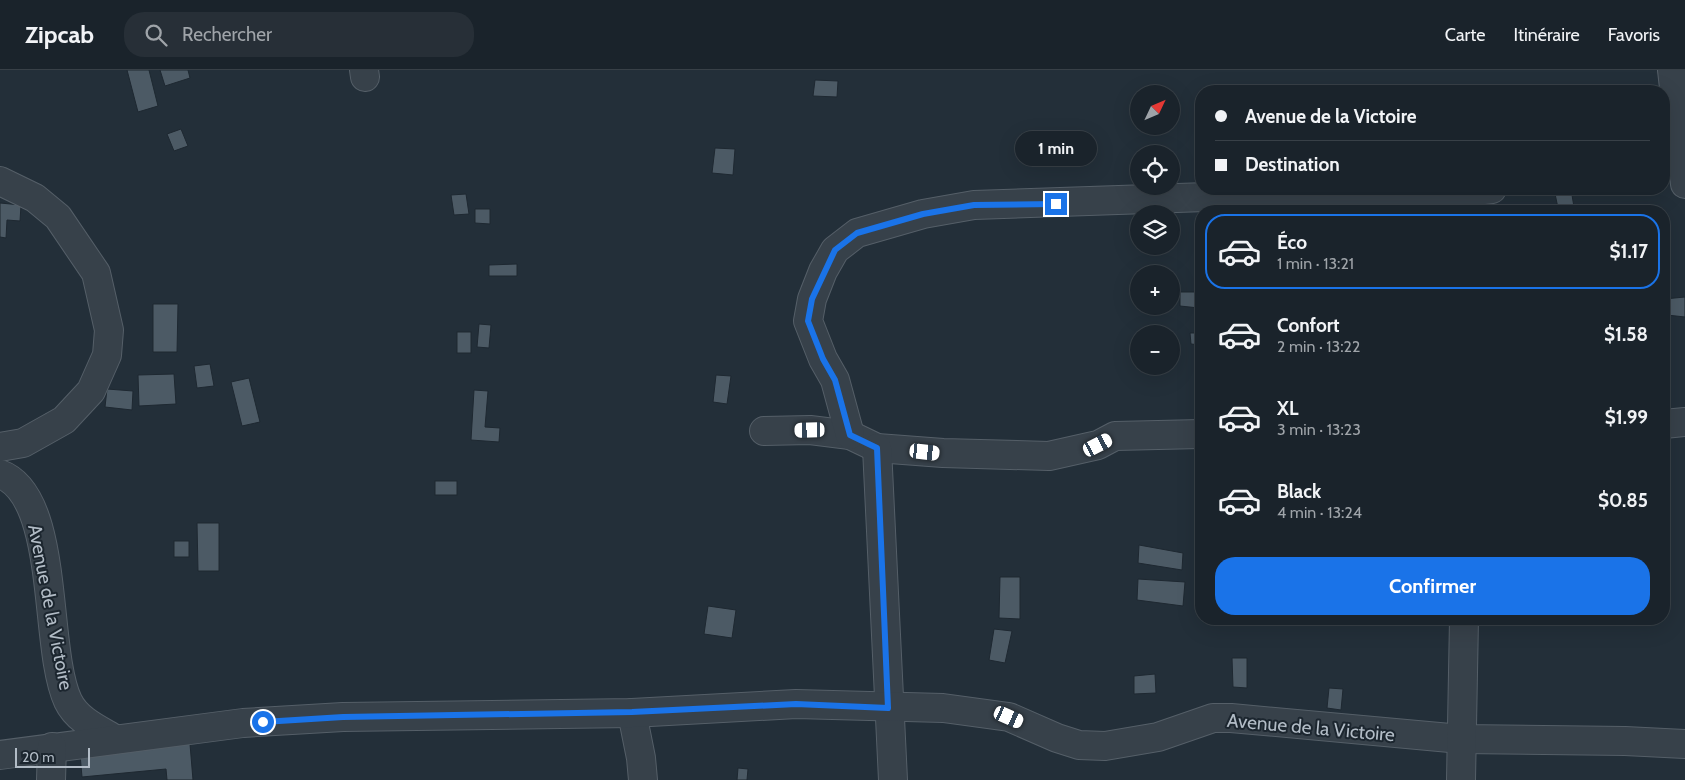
<!DOCTYPE html>
<html lang="fr">
<meta charset="utf-8">
<style>
body{margin:0;font-family:Cabin,sans-serif;background:#272f37;color:#f1f3f6;height:100vh;display:flex;flex-direction:column;font-size:19px;white-space:nowrap}
*{box-sizing:border-box;margin:0}
p{font-size:16px;color:#9fa4a9}
.icon{flex:none;width:28px;height:28px;fill:none;stroke:currentColor;stroke-width:2;stroke-linecap:round;stroke-linejoin:round}
.map{position:relative;flex:1;overflow:hidden}
.details{position:absolute;left:1195px;top:135px;width:475px;height:420px;display:flex;flex-direction:column;background:#1a232b;border-radius:20px;box-shadow:0 5px 20px #0002,0 0 0 1px #384047}
.details>*{flex:none}
.hud{position:absolute;left:1195px;top:15px;width:475px;height:110px;border-radius:20px;box-shadow:0 5px 20px #0002,0 0 0 1px #384047;display:grid;align-content:center;height:110px;padding:0 20px;background:#1a232b}
.needle{width:32px;rotate:46deg}
.buttons{position:absolute;left:1130px;top:15px;display:grid;gap:10px}
.buttons a{display:grid;place-items:center;width:50px;height:50px;border-radius:50%;background:#1a232b;box-shadow:0 5px 20px #0002,0 0 0 1px #384047;font-size:25px}
.scale{position:absolute;left:15px;bottom:12px;width:75px;box-sizing:border-box;padding-left:5px;border:2px solid #b2bcc6;border-top:0;font-size:14px;line-height:18px;white-space:nowrap;color:#b2bcc6;-webkit-text-stroke:4px #1c262f;paint-order:stroke}
.end{position:absolute;width:22px;height:22px;margin:-11px;border:6px solid #1a73e8;background:#fff;box-shadow:0 0 0 2px #fff}
.from{border-radius:50%}
.bubble{position:absolute;height:35px;border-radius:18px;background:#1a232b;box-shadow:0 5px 20px #0002,0 0 0 1px #384047;font-size:16px;font-weight:800;line-height:35px;text-align:center}
.car{position:absolute;width:15px;height:30px;margin:-15px -8px;border-radius:6px;box-shadow:0 0 4px 1px #0007;background:linear-gradient(#fff 24%,#345 0 40%,#fff 0 76%,#345 0 86%,#fff 0)}
.hud b{display:flex;align-items:center;gap:18px;height:48px;font-size:19px}
.hud b+b{border-top:1px solid #384047}
.hud i{width:12px;height:12px;background:#f1f3f6}
ul{padding:9px 0 0;list-style:none}
li{display:flex;align-items:center;gap:15px;height:75px;margin:0 10px 8px;padding:0 10px;border:2px solid transparent;border-radius:20px}
li div{flex:1}
li b{display:block;font-size:19px}
li em{font-style:normal;font-weight:800}
li.active{border-color:#1a73e8}
li>.icon{width:45px;height:45px;stroke-width:1.5}
.primary-button{display:flex;gap:10px;margin-top:auto;padding:10px 20px}
.primary-button a{flex:1;height:58px;border-radius:20px;background:#1a73e8;color:#fff;font-size:20px;font-weight:800;line-height:58px;text-align:center}
header{display:flex;align-items:center;gap:30px;box-sizing:border-box;height:70px;padding:0 25px;background:#1a232b;border-bottom:1px solid #384047}
header strong{font-size:24px}
nav{display:flex;gap:28px;margin-inline-start:auto;font-size:18px}
.search{width:350px;height:45px;background:#272f37;display:flex;align-items:center;gap:12px;box-sizing:border-box;padding:0 18px;border-radius:20px;color:#9fa4a9;font-size:19px}
.map>svg:first-child{display:block}
.building{fill:#4c5a65;stroke:#1e2831}
.lines{fill:none;stroke-linecap:round;stroke-linejoin:round}
.minor-casing{stroke:#555f68;stroke-width:30}
.minor{stroke:#37414a;stroke-width:28}
.route{stroke:#1a73e8;stroke-width:6}
.labels{text-anchor:middle;stroke-width:4;stroke-linejoin:round;paint-order:stroke}
.street-label{font-size:19px;fill:#b2bcc6;stroke:#1c262f}
</style>
<header>
<strong>Zipcab</strong>
<div class="search"><svg class="icon" aria-label="search" viewBox="0 0 24 24"><circle cx="10" cy="10" r="6"/><path d="M15 15l6 6"/></svg>Rechercher</div>
<nav><a>Carte</a><a>Itinéraire</a><a>Favoris</a></nav>
</header>
<div class="map">
<svg width="1685" height="710" viewBox="0 0 1685 710">
<rect width="100%" height="100%" fill="#232f39"/>
<g class="building">
<path d="M127,0H149L158,36L138,42Z"/>
<path d="M160,0H188L190,8L165,16Z"/>
<path d="M815,10L838,11L837,27L813,26Z"/>
<path d="M181,59L188,76L174,81L167,64Z"/>
<path d="M715,78L735,79L733,105L712,103Z"/>
<path d="M1554,119H1571L1574,137L1558,138Z"/>
<path d="M466,124L469,144L454,145L451,125Z"/>
<path d="M0,133L21,135L20,151L7,150L6,168L0,167Z"/>
<path d="M475,139H490V154L475,153Z"/>
<path d="M517,194V206H489V195Z"/>
<path d="M1180,222H1199V238L1180,236Z"/>
<path d="M1685,227V247L1667,245L1668,261H1664V229Z"/>
<path d="M153,234H178L177,282H153Z"/>
<path d="M479,254L491,255L489,278L477,277Z"/>
<rect x="457" y="262" width="14" height="21"/>
<path d="M1190,263H1201V275L1191,274Z"/>
<path d="M210,294L214,316L197,318L194,296Z"/>
<path d="M174,304L176,334L139,336L138,305Z"/>
<path d="M716,305L731,306L727,334L713,332Z"/>
<path d="M249,308L260,352L242,356L231,312Z"/>
<path d="M107,319L133,321L132,340L105,337Z"/>
<path d="M474,320L488,321L485,357L500,358L499,372L471,370Z"/>
<rect x="435" y="411" width="22" height="14"/>
<path d="M197,453H219V501H198Z"/>
<rect x="174" y="471" width="15" height="16"/>
<path d="M1139,475L1183,483L1182,500L1138,493Z"/>
<path d="M1000,507H1020V549L999,548Z"/>
<path d="M1138,509L1185,512L1183,536L1137,530Z"/>
<path d="M708,536L736,540L732,568L704,564Z"/>
<path d="M994,559L1012,561L1005,593L989,590Z"/>
<path d="M1232,588H1247V618L1233,617Z"/>
<path d="M1155,604L1156,623L1134,624V606Z"/>
<path d="M1329,618L1343,619L1341,640L1327,638Z"/>
<path d="M190,674L193,710H167L166,699L82,707L80,684Z"/>
<path d="M738,698L748,699L747,710H737Z"/>
</g>
<g class="lines">
<g class="minor-casing">
<g id="minor">
<path d="M364,0L365,7"/>
<path d="M1672,0L1685,114"/>
<path d="M0,111L35,128L58,147L96,203L109,260L107,285L91,321L64,350L23,373L0,377"/>
<path d="M1664,354L1685,352"/>
<path d="M764,361L810,360L850,365L877,378L943,383L1049,386L1098,375L1115,366L1201,364"/>
<path d="M850,365L835,310L823,289L808,251L812,229L823,201L835,180L857,163L923,144L974,135L1295,124H1448L1492,119"/>
<path d="M877,378L893,710"/>
<path d="M0,404C61,426 43,578 68,631C77,650 98,659 115,669"/>
<path d="M632,643L641,688L643,710"/>
<path d="M0,685L243,653L343,647L632,643L796,634L943,638L1009,647L1057,668L1079,675L1105,676L1158,667L1213,648H1231L1461,669L1625,671L1685,674"/>
<path d="M51,710L52,677"/>
<path d="M1461,710L1464,549"/>
</g>
</g>
<use href="#minor" class="minor"/>
</g>
<g class="lines">
<path class="route" d="M263,652L343,647L632,642L796,634L888,638L877,378L850,365L835,310L823,289L808,251L812,229L835,180L857,163L923,144L974,135L1056,134"/>
</g>
<g class="labels">
<g class="street-label">
<text transform="translate(51 537) rotate(79)" y="7">Avenue de la Victoire</text>
<text transform="translate(1311 657) rotate(5)" y="7">Avenue de la Victoire</text>
</g>
</g>
</svg>
<div class="buttons">
<a><svg class="needle" viewBox="-14 -14 28 28"><path d="M0-13l5 13h-10z" fill="#e53935"/><path d="M0 13l5-13h-10z" fill="#9fa4a9"/></svg></a>
<a><svg class="icon" aria-label="locate" viewBox="0 0 24 24"><circle cx="12" cy="12" r="6"/><path d="M12 2v4M12 18v4M2 12h4M18 12h4"/></svg></a>
<a><svg class="icon" aria-label="layers" viewBox="0 0 24 24"><path d="M12 4l9 5-9 5-9-5zM3 14l9 5 9-5"/></svg></a>
<a>+</a>
<a>−</a>
</div>
<div class="scale">20 m</div>
<i class="end from" style="left:263px;top:652px"></i>
<i class="end" style="left:1056px;top:134px"></i>
<div class="bubble" style="left:1015px;top:61px;width:82px">1 min</div>
<i class="car" style="left:810px;top:360px;rotate:269deg"></i>
<i class="car" style="left:1098px;top:375px;rotate:63deg"></i>
<i class="car" style="left:925px;top:382px;rotate:96deg"></i>
<i class="car" style="left:1009px;top:647px;rotate:114deg"></i>
<div class="hud">
<b><i class="from"></i>Avenue de la Victoire</b>
<b><i></i>Destination</b>
</div>
<section class="details">
<ul>
<li class="active"><svg class="icon" aria-label="car" viewBox="0 0 24 24"><path d="M5 17H2v-5l4-1 3-4h7l3 4 3 1v5h-3M9 17h6M6 11h13"/><circle cx="7" cy="17" r="2"/><circle cx="17" cy="17" r="2"/></svg><div><b>Éco</b><p>1 min · 13:21</p></div><em>$1.17</em></li>
<li><svg class="icon" aria-label="car" viewBox="0 0 24 24"><path d="M5 17H2v-5l4-1 3-4h7l3 4 3 1v5h-3M9 17h6M6 11h13"/><circle cx="7" cy="17" r="2"/><circle cx="17" cy="17" r="2"/></svg><div><b>Confort</b><p>2 min · 13:22</p></div><em>$1.58</em></li>
<li><svg class="icon" aria-label="car" viewBox="0 0 24 24"><path d="M5 17H2v-5l4-1 3-4h7l3 4 3 1v5h-3M9 17h6M6 11h13"/><circle cx="7" cy="17" r="2"/><circle cx="17" cy="17" r="2"/></svg><div><b>XL</b><p>3 min · 13:23</p></div><em>$1.99</em></li>
<li><svg class="icon" aria-label="car" viewBox="0 0 24 24"><path d="M5 17H2v-5l4-1 3-4h7l3 4 3 1v5h-3M9 17h6M6 11h13"/><circle cx="7" cy="17" r="2"/><circle cx="17" cy="17" r="2"/></svg><div><b>Black</b><p>4 min · 13:24</p></div><em>$0.85</em></li>
</ul>
<div class="primary-button"><a>Confirmer</a></div>
</section>
</div>
